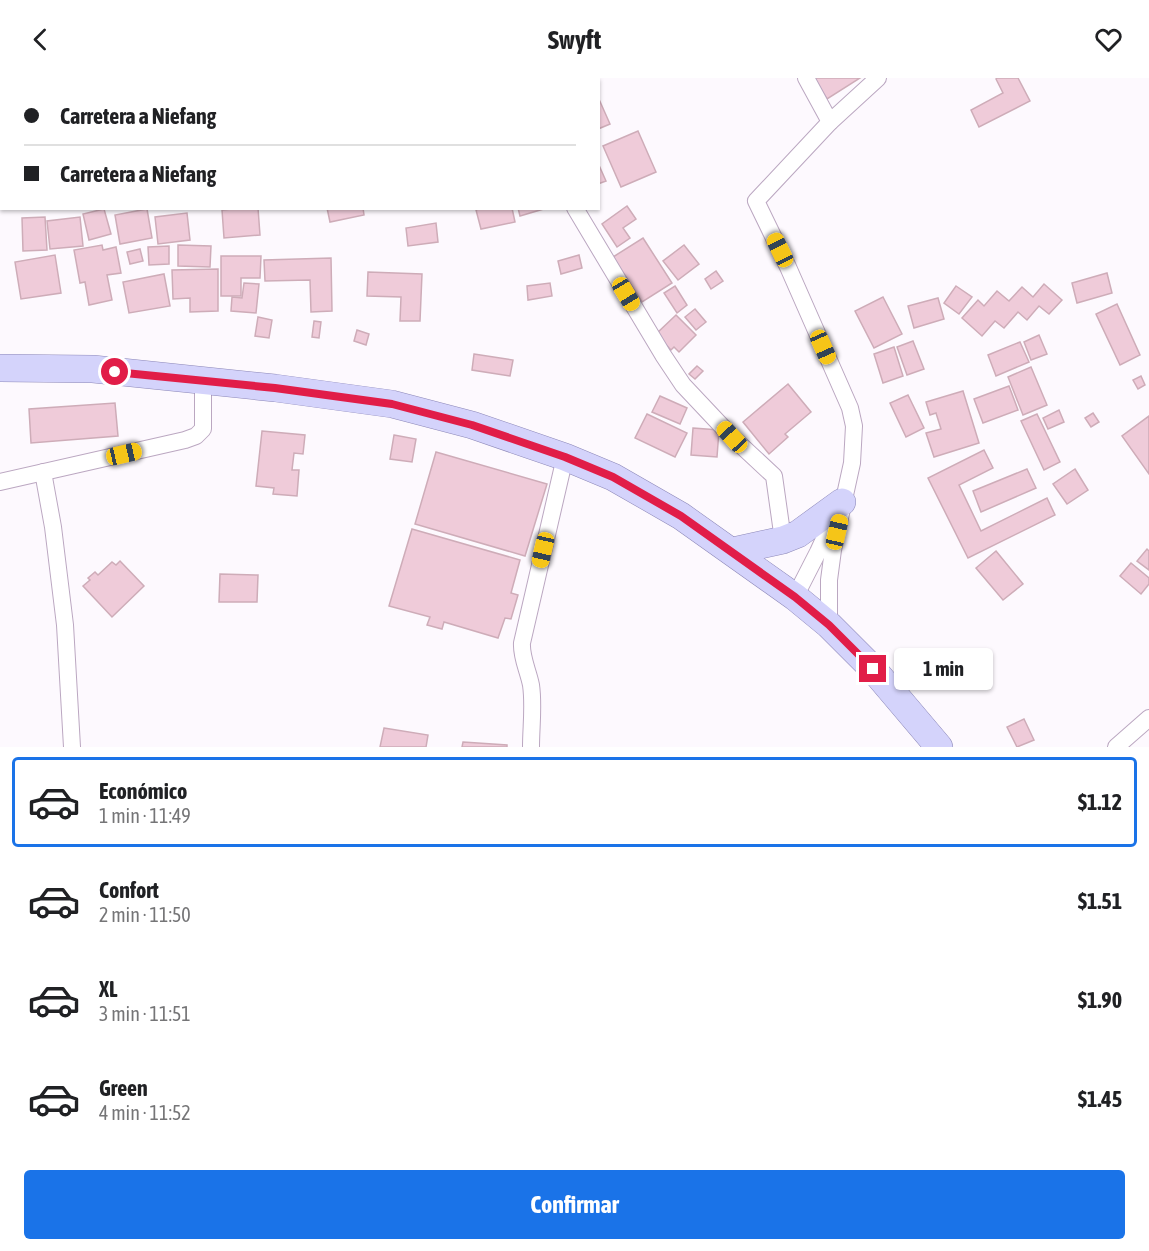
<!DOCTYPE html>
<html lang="es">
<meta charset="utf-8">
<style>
body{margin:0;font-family:"Asap Condensed",sans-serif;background:#f6f6f6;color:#202124;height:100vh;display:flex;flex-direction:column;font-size:22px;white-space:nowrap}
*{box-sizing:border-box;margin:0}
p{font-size:20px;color:#757577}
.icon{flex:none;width:33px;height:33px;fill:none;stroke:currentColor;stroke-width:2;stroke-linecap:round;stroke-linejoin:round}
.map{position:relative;height:669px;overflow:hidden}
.panel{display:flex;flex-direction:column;background:#fff;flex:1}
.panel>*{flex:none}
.hud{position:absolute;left:0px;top:0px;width:600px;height:132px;box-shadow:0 2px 4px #0004;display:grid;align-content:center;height:132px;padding:0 24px;background:#fff}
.end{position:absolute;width:27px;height:27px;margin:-14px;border:8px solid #e11d48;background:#fff;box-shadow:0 0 0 3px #fff}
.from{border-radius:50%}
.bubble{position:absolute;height:42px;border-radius:6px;background:#fff;box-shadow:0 2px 4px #0004;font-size:20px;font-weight:700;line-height:42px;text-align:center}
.car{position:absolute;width:18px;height:36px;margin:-18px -9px;border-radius:8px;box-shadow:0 0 4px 2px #0007;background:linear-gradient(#f5c518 24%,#345 0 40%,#f5c518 0 76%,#345 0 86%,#f5c518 0)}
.hud b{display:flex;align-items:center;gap:21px;height:57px;font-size:22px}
.hud b+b{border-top:2px solid #e0e0e0}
.hud i{width:15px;height:15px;background:#202124}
ul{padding:10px 0 0;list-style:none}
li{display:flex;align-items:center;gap:18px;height:90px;margin:0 12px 9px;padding:0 12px;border:3px solid transparent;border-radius:6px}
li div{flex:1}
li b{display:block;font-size:22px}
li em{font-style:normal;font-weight:700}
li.selected{border-color:#1a73e8}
li>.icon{width:54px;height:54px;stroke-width:1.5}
.action{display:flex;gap:12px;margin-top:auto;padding:12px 24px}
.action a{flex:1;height:69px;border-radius:6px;background:#1a73e8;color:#fff;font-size:24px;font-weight:700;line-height:69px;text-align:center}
header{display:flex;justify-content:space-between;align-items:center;height:78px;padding:0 24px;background:#fff;font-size:27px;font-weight:700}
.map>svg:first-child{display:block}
.building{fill:#efcbd9;stroke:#ceacb8;stroke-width:1.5}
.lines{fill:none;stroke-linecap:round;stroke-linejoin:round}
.street-casing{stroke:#bba7c1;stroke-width:18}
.primary-casing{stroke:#8d88b8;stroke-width:28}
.street{stroke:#fff;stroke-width:16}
.primary{stroke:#d4d3fb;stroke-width:27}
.route{stroke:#e11d48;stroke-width:8}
</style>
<header><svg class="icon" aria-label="back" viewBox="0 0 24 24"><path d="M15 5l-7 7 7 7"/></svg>Swyft<svg class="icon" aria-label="heart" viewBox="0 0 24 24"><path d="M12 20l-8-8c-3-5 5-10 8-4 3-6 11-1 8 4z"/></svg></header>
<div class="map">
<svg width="1149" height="669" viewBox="0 0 1149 669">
<rect width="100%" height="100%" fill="#fdf9fe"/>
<g class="building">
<rect x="398" y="0" width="40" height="2"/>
<path d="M814,0H860L827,21Z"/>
<path d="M997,0H1018L1030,23L979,49L971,32L1003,15L996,1Z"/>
<path d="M598,19L610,46L598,51Z"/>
<path d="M638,53L656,94L621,109L603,68Z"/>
<path d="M598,85L606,103L598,106Z"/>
<path d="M627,128L636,141L623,150L630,160L617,169L602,146Z"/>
<path d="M241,130H258L260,157L224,160L222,132Z"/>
<path d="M327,130H363L364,137L330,144Z"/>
<path d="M481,130H512L515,144L481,151L476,132Z"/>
<path d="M518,130H547L520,138Z"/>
<path d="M104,131L111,156L89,162L83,136Z"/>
<path d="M147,131L152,160L120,166L115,137Z"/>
<path d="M187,135L190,162L158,166L155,139Z"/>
<path d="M45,139L47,172L23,173L22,140Z"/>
<path d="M80,139L83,168L50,171L47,143Z"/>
<path d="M436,145L438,164L408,168L406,150Z"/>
<path d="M643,160L672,205L642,224L613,179Z"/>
<path d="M102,167L103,172L116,169L121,195L107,197L112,222L89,227L85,204L80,205L74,172Z"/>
<path d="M178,167L211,168L210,189L178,188Z"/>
<path d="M684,167L699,186L678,202L663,183Z"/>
<path d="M169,168V186L149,187L148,169Z"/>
<path d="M140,171L143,183L130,186L127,174Z"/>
<path d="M55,177L61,215L21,221L15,184Z"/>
<path d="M579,177L582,190L561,196L558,183Z"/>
<path d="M221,178H261L260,200H241V218H221Z"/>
<path d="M331,180L332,233L311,234L310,202L265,203L264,182Z"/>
<path d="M218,191V233L190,234V220L173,221L172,192Z"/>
<path d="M716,193L723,203L711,211L705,201Z"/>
<path d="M368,194L422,196L420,243H400L401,219L367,218Z"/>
<path d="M1107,195L1112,215L1077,225L1072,205Z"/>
<path d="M164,196L170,228L129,235L123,204Z"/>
<path d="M244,205L259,206L256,235L231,233L232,219L242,220Z"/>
<path d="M550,205L552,218L528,222L527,208Z"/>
<path d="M1044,206L1062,222L1049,236L1039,228L1027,242L1018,234L1004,250L995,243L982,258L962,240L978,222L984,228L997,213L1009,223L1022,209L1033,219Z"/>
<path d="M675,208L687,227L677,235L664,215Z"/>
<path d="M956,208L972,219L959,236L944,225Z"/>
<path d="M883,219L902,256L874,270L855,233Z"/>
<path d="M938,220L944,241L914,250L908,228Z"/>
<path d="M1117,226L1140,277L1120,287L1096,236Z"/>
<path d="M695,231L706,244L696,252L685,239Z"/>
<path d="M676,237L696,257L679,274L674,269L671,272L656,256Z"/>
<path d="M258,239L272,242L269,260L255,258Z"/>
<path d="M314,243L321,244L319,260L312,259Z"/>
<path d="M357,252L369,256L366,267L354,263Z"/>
<path d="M1039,257L1047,276L1031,282L1024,264Z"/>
<path d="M913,263L924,291L907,297L897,269Z"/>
<path d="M1020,264L1029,284L996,298L988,277Z"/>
<path d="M894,269L903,298L883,305L874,276Z"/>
<path d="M474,276L513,282L510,298L472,292Z"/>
<path d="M697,288L703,293L695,301L689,296Z"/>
<path d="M1031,289L1047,327L1023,337L1008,299Z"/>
<path d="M1141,298L1145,307L1138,311L1133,302Z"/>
<path d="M788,306L811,334L785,356L788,359L769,376L743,344Z"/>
<path d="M1009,308L1018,332L983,345L974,321Z"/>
<path d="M963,313L979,365L934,379L926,355L941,351L936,335L930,337L926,324Z"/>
<path d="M908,317L924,350L906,359L890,325Z"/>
<path d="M660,318L687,330L680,346L652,334Z"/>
<path d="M115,325L118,358L31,365L29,331Z"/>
<path d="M1059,332L1064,344L1048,351L1043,340Z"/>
<path d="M1093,335L1099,344L1091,349L1085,340Z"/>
<path d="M647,336L687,355L675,379L635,360Z"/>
<path d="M1037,336L1060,384L1044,392L1021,343Z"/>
<path d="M1149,338V396L1122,358Z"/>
<path d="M693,350L719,352L717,379L691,377Z"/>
<path d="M262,353L305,357L303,376L294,375L292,392H299L297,418L273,416L274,410L256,408Z"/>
<path d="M394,357L416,361L412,384L390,381Z"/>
<path d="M984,372L993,390L959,407L981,453L1047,420L1055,437L968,480L928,400Z"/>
<path d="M436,374L547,406L525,478L415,446Z"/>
<path d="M1027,391L1036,410L981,434L973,413Z"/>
<path d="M1075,391L1088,412L1067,426L1053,406Z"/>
<path d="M412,451L520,482L511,515L518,517L511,541L505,540L498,560L444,544L442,551L427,547L430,539L389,528Z"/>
<path d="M1147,471L1149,473V492L1137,483Z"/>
<path d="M996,473L1023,506L1003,522L976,490Z"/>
<path d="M120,483L144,508L112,539L83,508L90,502L88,500L95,494L98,497L112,484L116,487Z"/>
<path d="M1131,485L1149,500V506L1141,516L1120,498Z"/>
<path d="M220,496L258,497L257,524H219Z"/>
<path d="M1024,641L1034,662L1017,669L1007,649Z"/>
<path d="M384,650L428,657L426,669H380Z"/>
<path d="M463,664L507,667V669H462Z"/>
</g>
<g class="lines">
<g class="street-casing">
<g id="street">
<path d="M107,0V2"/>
<path d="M806,0L830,44"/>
<path d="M575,130L663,277L683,307L732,359L774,398L783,462"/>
<path d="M43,394L53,449L65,547L72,669"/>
<path d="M0,404L185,362L196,358L203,351V303"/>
<path d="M795,519L818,474L833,441"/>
<path d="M829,547V502L833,472L852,385L854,348L850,330L788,189L756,123L830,44L878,0"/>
<path d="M531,669C531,649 534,627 531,607C528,592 521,579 522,565L565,379"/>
<path d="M1116,669L1149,640"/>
</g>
</g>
<g class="primary-casing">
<g id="primary">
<path d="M0,290L93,291L275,310L392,326L472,347L565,379L613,399L681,438L795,519L829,547L873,591L939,669"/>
<path d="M733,473L783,462L798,456L842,424"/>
</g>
</g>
<use href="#street" class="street"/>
<use href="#primary" class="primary"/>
</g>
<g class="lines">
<path class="route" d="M115,294L275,310L392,326L472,347L565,379L613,399L681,438L795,519L829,547L873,591"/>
</g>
</svg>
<i class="end from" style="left:115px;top:294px"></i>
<i class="end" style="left:873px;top:591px"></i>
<div class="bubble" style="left:894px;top:570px;width:99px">1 min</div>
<i class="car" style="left:780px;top:172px;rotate:334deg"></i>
<i class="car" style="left:626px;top:216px;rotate:149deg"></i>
<i class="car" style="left:823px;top:269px;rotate:156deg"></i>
<i class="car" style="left:732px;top:359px;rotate:317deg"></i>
<i class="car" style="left:124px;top:376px;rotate:77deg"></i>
<i class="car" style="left:837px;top:454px;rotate:13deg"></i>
<i class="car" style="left:543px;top:472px;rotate:193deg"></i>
<div class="hud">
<b><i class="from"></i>Carretera a Niefang</b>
<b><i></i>Carretera a Niefang</b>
</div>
</div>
<section class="panel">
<ul>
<li class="selected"><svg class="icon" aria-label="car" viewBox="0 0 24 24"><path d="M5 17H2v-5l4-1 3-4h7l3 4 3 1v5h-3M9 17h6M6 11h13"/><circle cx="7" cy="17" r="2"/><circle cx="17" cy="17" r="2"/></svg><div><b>Económico</b><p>1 min · 11:49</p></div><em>$1.12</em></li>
<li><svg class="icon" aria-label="car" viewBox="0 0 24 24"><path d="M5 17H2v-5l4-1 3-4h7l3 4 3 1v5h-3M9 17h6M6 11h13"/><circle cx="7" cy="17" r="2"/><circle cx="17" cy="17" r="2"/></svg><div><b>Confort</b><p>2 min · 11:50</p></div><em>$1.51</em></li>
<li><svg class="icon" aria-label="car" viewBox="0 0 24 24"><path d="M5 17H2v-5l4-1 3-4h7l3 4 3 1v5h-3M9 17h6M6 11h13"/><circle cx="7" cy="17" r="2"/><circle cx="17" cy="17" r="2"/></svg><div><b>XL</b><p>3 min · 11:51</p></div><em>$1.90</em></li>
<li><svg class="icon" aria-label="car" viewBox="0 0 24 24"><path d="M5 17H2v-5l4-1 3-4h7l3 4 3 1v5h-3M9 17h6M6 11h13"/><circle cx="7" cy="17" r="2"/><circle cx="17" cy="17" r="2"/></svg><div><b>Green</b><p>4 min · 11:52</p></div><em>$1.45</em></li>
</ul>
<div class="action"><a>Confirmar</a></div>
</section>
